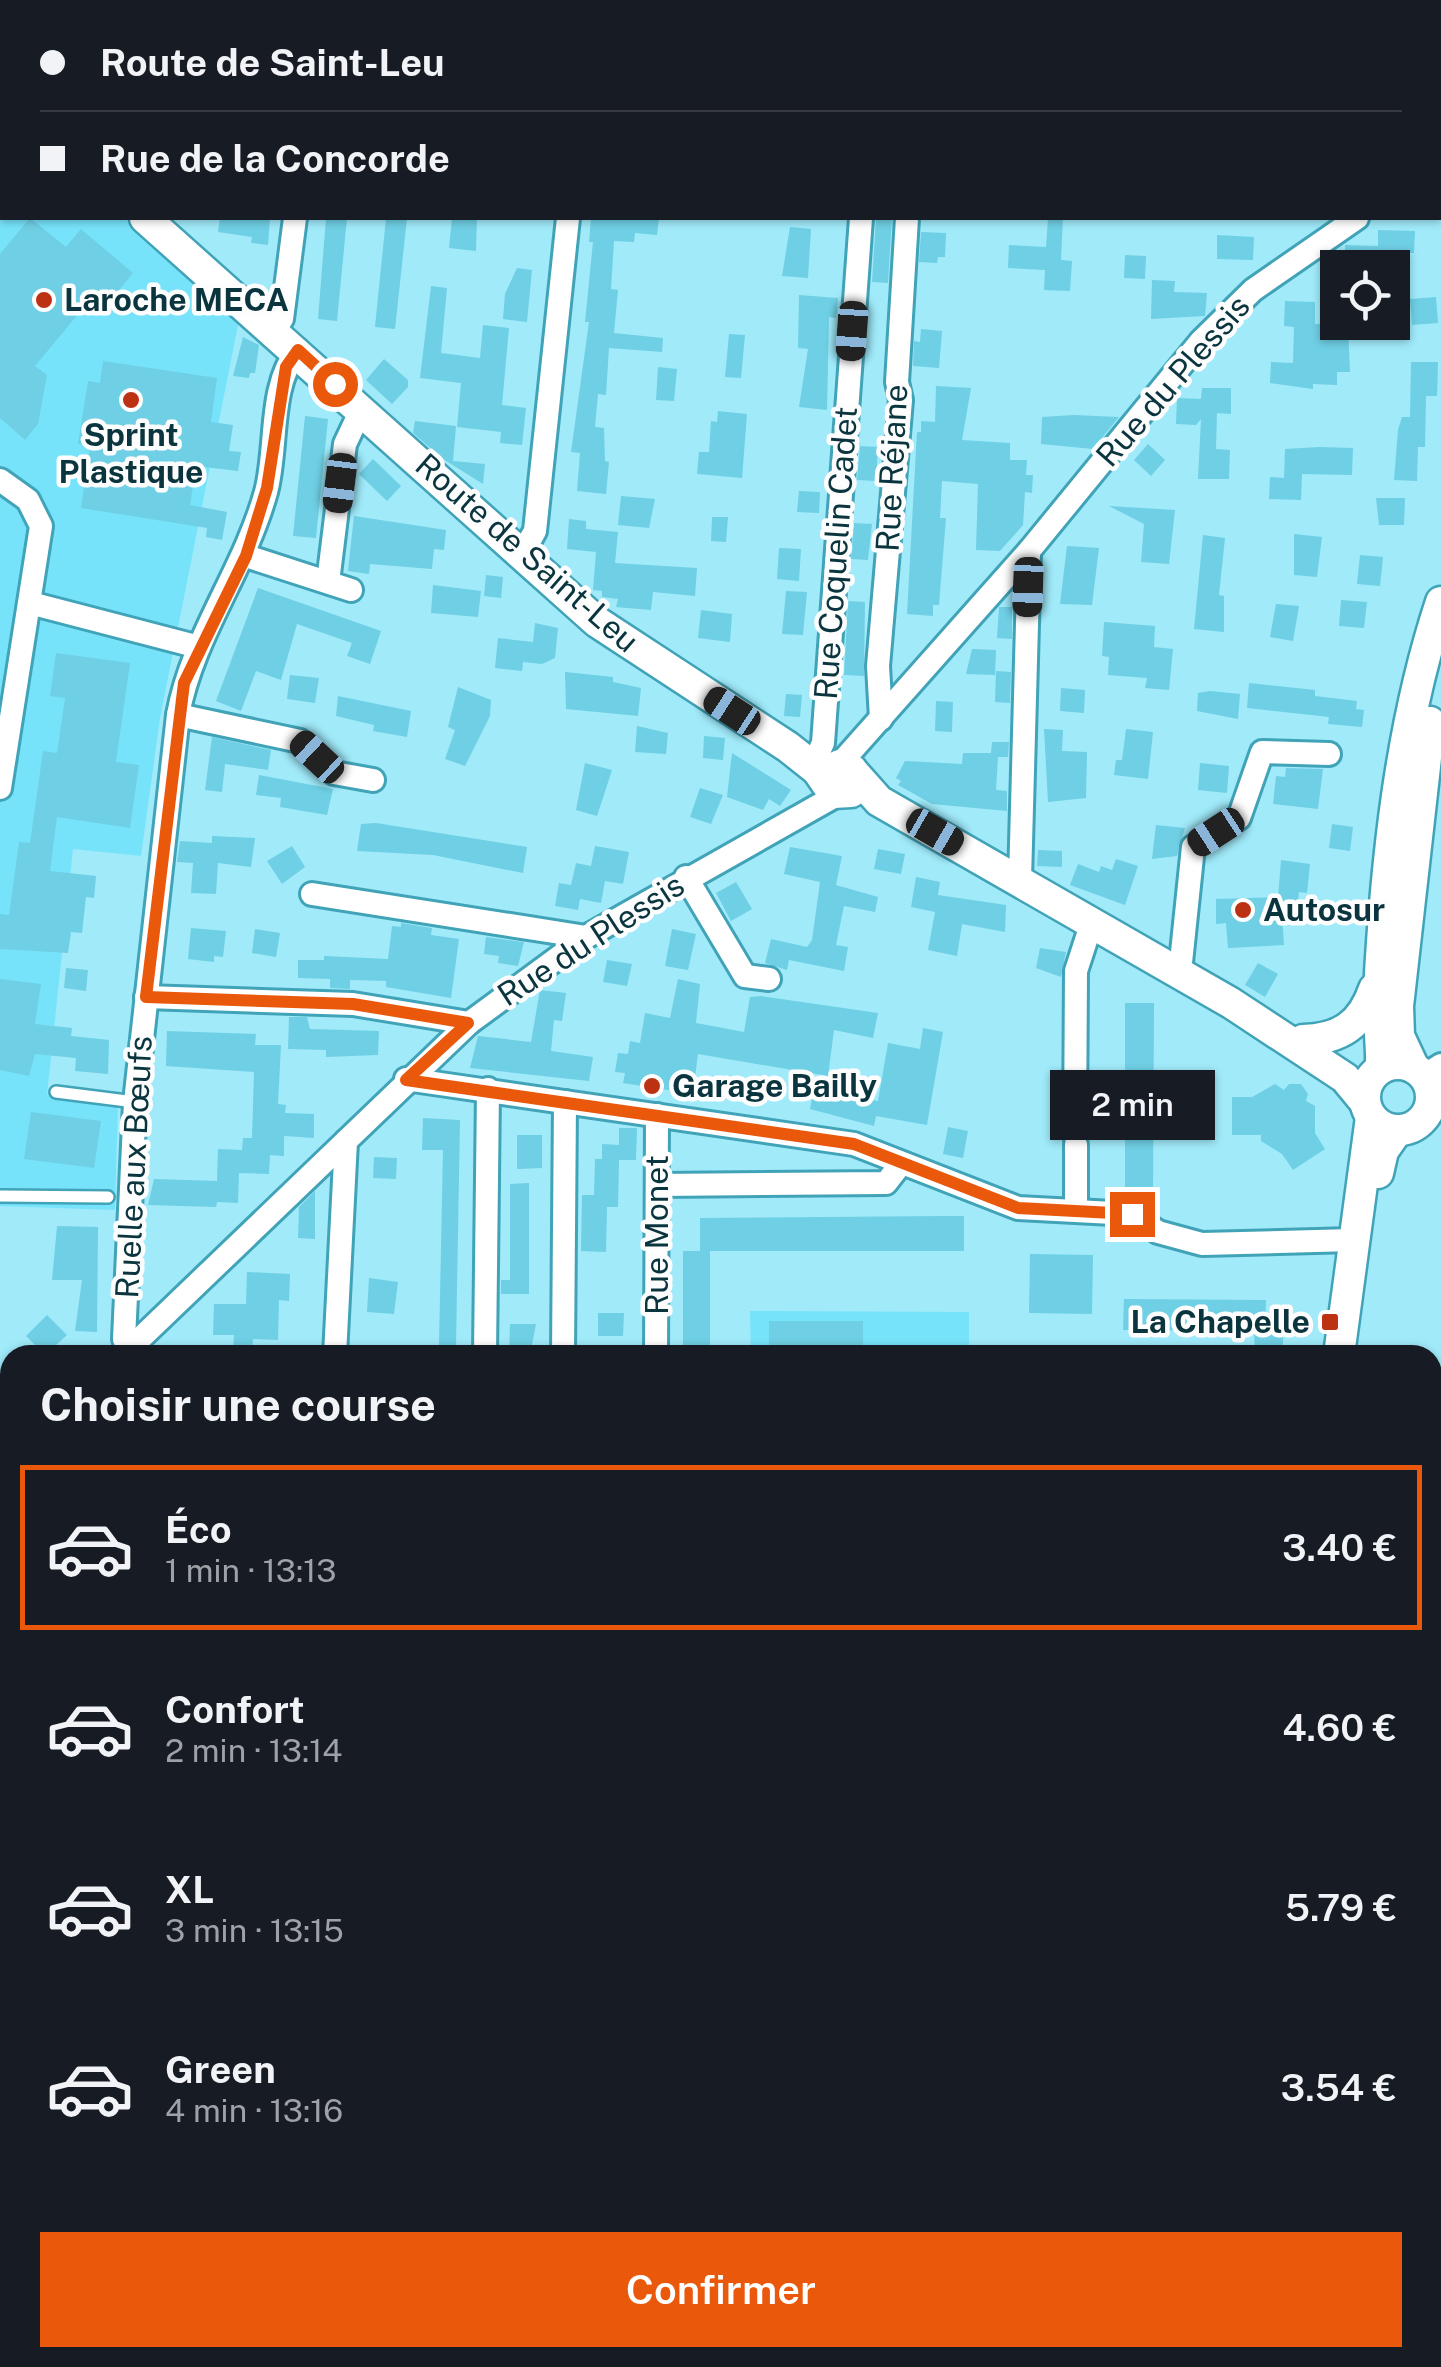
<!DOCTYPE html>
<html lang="fr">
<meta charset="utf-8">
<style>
body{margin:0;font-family:"Public Sans",sans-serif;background:#20242c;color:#f1f3f6;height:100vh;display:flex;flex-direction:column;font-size:38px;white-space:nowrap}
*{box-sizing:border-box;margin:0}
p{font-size:32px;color:#9ea1a6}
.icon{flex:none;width:55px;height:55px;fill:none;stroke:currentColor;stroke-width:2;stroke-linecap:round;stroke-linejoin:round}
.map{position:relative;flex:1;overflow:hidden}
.panel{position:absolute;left:0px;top:1345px;width:1442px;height:1022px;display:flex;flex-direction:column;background:#171b24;border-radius:30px 30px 0 0;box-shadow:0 2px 8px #0004}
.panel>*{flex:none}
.banner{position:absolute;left:0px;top:0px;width:1442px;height:220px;box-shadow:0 2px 8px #0004;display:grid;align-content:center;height:220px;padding:0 40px;background:#171b24}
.buttons{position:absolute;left:1320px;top:250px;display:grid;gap:20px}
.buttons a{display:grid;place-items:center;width:90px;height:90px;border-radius:0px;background:#171b24;box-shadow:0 2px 8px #0004;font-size:50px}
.end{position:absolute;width:45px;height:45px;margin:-22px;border:12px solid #ea580c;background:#fff;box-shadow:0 0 0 5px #fff}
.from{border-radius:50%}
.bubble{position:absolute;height:70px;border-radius:0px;background:#171b24;box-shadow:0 2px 8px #0004;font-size:32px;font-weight:600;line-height:70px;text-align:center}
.car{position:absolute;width:30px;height:60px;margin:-30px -15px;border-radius:12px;box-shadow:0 0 8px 2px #0007;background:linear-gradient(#222 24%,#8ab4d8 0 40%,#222 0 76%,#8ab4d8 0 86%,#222 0)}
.banner b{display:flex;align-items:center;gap:35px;height:95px;font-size:38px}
.banner b+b{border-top:2px solid #363941}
.banner i{width:25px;height:25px;background:#f1f3f6}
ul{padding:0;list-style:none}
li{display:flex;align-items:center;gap:30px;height:165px;margin:0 20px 15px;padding:0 20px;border:5px solid transparent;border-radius:0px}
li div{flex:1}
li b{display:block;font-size:38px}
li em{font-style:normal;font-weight:600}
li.selected{border-color:#ea580c}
li>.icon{width:90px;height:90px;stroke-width:1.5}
h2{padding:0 40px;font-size:45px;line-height:120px}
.action{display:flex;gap:20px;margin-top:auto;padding:20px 40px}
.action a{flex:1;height:115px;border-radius:0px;background:#ea580c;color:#fff;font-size:40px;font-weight:600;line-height:115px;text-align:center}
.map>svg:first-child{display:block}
.built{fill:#77e3fb}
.green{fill:#d1b863}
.building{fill:#6fcfe4}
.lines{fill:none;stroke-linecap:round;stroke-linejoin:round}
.lane-casing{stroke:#41a3b7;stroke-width:16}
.street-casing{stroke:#41a3b7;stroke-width:28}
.secondary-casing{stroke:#41a3b7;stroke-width:35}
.highway-casing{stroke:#fff;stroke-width:45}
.lane{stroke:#fff;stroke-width:11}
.street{stroke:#fff;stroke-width:22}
.secondary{stroke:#fff;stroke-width:30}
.highway{stroke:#fac1ef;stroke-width:40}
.rail{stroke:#2e616b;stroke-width:6}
.route{stroke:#ea580c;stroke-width:12}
.poi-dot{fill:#bc3112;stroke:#fdfdfd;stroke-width:4}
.labels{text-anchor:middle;stroke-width:9;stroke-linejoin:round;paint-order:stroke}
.poi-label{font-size:32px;font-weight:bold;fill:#0a353e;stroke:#fdfdfd;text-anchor:start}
.street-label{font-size:32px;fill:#0a353e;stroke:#fdfdfd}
</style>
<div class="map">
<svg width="1441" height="2367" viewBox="0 0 1441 2367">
<rect width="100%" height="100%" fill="#a0eafa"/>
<g class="built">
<path d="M0,108L2,218H136L241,310L160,718L141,856L73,849L47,1095L118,1102L115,1210L0,1206Z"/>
<path d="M750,1311L969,1312V1355H751Z"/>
<path d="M1159,2358H1233L1232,2367H1083Z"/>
</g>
<g class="green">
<path d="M1432,1623H1441V2367H1312V2358H1432Z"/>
<path d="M374,2358H802L803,2367H379Z"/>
</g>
<g class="building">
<path d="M30,218L66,247L81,229L133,273L111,300L107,297L103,302L94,295L35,366L47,375L38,424L25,440L0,418V254Z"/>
<path d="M220,218H270L268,245L251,243L252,237L218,232Z"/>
<path d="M326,218H347L337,321L318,319Z"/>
<path d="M386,218H407L395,329L375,327Z"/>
<path d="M452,218H477L476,251L449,248Z"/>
<path d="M591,218H659L657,235L635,233L634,242L614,241L611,289L618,290L614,333L663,338L662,352L609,348L606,395L598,394L595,427L604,428L605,461L609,462L606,494L577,491L580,453L571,452L589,322H585L593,242H589Z"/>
<path d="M876,218H892L888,283L872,282Z"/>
<path d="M1048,218H1063L1061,260L1072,261L1070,291L1044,290L1045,270L1008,268L1009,245L1046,247Z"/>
<path d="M790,227L811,229L808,278L782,276Z"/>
<path d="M1378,230L1415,231L1414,253H1394V268H1345V245L1378,246Z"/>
<path d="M921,232L946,233L945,257H938L937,263L919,262Z"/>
<path d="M1217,235L1254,237L1253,260L1217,259Z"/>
<path d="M1125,255L1146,256L1145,279L1124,278Z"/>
<path d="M517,268L532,270L527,322L503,319L505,294Z"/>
<path d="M1152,280L1175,281L1174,292L1207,293L1205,316L1151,319Z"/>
<path d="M431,286L447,288L441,353L480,358L483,325L509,328L502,405L526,408L522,445L500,443L501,432L457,427L461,383L420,378Z"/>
<path d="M799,295L838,298L836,318L829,317L827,410L799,407L808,349L798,348Z"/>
<path d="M1436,297L1438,323L1412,325L1410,299Z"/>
<path d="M1285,301L1315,302V324L1348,325L1350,372H1337V385L1313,384V389L1270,383L1271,362L1293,363L1294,327L1284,326Z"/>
<path d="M921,329L942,331L939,368L913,366L914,341L920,342Z"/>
<path d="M729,334L745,335L741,378L725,377Z"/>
<path d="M243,337L259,345L255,373H250L249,378L233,376Z"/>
<path d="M384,359L408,380V387L392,404L366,380Z"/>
<path d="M103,361L217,378L211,422L233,425L229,451L241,452L238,471L196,466L190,505L227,512L222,540L206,537L207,528L81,508L90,446L78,444L88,381L100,383Z"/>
<path d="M1411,362H1438L1437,396H1426L1425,447H1418L1417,481L1394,480L1398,430L1402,417H1410Z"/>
<path d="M658,367L677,369L674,401L656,400Z"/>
<path d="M936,386L971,388L962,440L1010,443V460H1027L1026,475H1033L1032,493L1025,492L1023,525L1000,551L976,550L978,484L942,481L940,518H946L939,605H933V616L907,614L917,432H921V421L935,422Z"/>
<path d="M1202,388H1231V414L1217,413L1216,449L1230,450L1229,479H1198L1201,419L1196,425L1176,424L1177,398L1201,399Z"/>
<path d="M718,411L747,414L742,478L697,474L699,452H709L711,421L717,422Z"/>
<path d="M1074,415L1119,417L1093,449L1041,444L1042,417Z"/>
<path d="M305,416L328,419L316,538L293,536Z"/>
<path d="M415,421L456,426L453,461L485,464L483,484L443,459L413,433Z"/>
<path d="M1148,444L1165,460L1151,476L1134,460Z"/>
<path d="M860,446L878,447L876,481L857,480Z"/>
<path d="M1319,447L1353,448L1352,475L1302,474L1301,500L1269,499L1270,477L1284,478L1285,449Z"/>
<path d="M373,459L401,486L387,501L359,474Z"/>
<path d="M799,491L820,492L819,513L797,512Z"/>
<path d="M621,496L655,499L649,528L618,525Z"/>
<path d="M1376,498H1405L1404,525H1379Z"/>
<path d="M1109,506L1175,510L1169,564L1141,562L1144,524Z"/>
<path d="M354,516L446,530L444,550L434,549L432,569L370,564L369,574L348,571Z"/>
<path d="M712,517H728L726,542L711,541Z"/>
<path d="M569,519L586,521V529L618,532L615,563L697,568L695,596L653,592L651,610L616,607L618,599L602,597V591L593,590L596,552L567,549Z"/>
<path d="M854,523L872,524L868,560L851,559Z"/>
<path d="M1294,534L1322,537L1317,577L1294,575Z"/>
<path d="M1203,535L1225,538L1219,595L1224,596V632L1194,629Z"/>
<path d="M1067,546L1099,548L1092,605L1060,604Z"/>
<path d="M779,548L801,549L799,581L777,579Z"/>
<path d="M1360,555L1383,557L1380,586L1357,584Z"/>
<path d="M486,575L503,577L501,598L484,596Z"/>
<path d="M433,585L481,591L478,617L431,613Z"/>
<path d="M258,588L381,631L370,664L347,656L352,643L297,624L281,680L256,671L241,711L216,701Z"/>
<path d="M786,591L807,592L803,635L782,634Z"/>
<path d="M1341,600L1367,602L1364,628L1339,626Z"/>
<path d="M848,601L865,602L864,676L844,675Z"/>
<path d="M1276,604L1299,606L1293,641L1270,637Z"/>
<path d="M999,607H1012V639L997,638Z"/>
<path d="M701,610L732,614L730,642L698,638Z"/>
<path d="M1104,622L1155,626L1154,647L1173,649L1169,690L1145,688L1147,678L1108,675L1109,657L1102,656Z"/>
<path d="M535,623L558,628L555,658L542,664L523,662L522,671L495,668L498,638L533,642Z"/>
<path d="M972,649L996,650L995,675L966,674Z"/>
<path d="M56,653L130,663L116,762L139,765L130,828L57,817L50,871L96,876L94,898L86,897L82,933L71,932L68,953L0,949V914L9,915L19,842L30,843L43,751L57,753L65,698L50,696Z"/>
<path d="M996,671L1011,672L1010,703L995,702Z"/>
<path d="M565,672L613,677V682L641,688L638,716L566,709Z"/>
<path d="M290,675L319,678L315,703L287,699Z"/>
<path d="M1249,683L1315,690V696L1357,701L1356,709L1364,710L1362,727L1328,724L1329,717L1247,708Z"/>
<path d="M458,687L491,700L490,716L465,766L445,759L455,730L448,727Z"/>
<path d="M1061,688L1085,690L1084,713L1060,711Z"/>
<path d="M1210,691L1240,694L1238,719L1197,711L1198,693Z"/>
<path d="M786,694L802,695L800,717L784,716Z"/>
<path d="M338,696L411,711L407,737L373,731L374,725L336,716Z"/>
<path d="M936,701L953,702L952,732L935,731Z"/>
<path d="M637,726L668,733L666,754L635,752Z"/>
<path d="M1044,729L1063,730L1062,751L1087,752L1086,798L1048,802Z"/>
<path d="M1126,729L1153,732L1148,779L1114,775L1116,760H1122Z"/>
<path d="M704,736L725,738L723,760L703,758Z"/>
<path d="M212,737L271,750L268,770L225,764L222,792L205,790Z"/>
<path d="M992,742H1009L1008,757H998L996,790L1007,791V811L932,804L898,785L901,781L896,778L905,761L962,764L963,753H991Z"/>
<path d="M732,753L791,790L780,806L769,799L763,810L727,797Z"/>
<path d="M585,763L612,770L597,816L576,810Z"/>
<path d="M1200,763L1229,766L1227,793L1198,790Z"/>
<path d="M1286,768L1323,769L1318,809L1273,804L1276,776L1285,777Z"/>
<path d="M259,775L333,789L327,815L280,807L281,798L256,795Z"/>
<path d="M700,788L723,795L711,824L690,817Z"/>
<path d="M376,823L527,847L523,873L433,855L357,851L361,824Z"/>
<path d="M1332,824L1353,827L1350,851L1329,848Z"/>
<path d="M1156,825L1185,828L1177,856L1152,859Z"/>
<path d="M212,836L255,838L251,867L218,863L216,894L191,893L193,863L177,862L180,841L212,843Z"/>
<path d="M292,846L305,867L282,884L267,861Z"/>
<path d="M595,846L629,852L623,884L605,881L601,903L580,899L578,910L555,906L559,883L571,885L576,863L591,866Z"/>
<path d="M790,847L842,856L836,885L878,897L875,912L844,906L836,945L848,947L844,971L789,960L787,970L765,963L771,939L807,947L812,940L820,882L784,874Z"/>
<path d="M878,849L905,854L901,874L874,869Z"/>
<path d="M1038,850L1062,851V867L1037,866Z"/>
<path d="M1116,859L1138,866L1125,905L1070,885L1078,864L1099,872L1101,866L1112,870Z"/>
<path d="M1281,860L1310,864L1307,893L1299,892L1298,902L1281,901L1284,945L1228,948L1226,923L1216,924V899L1278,897Z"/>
<path d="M916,877L940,882L938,895L1006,905L1005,932L962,924L957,956L928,950L935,912L911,907Z"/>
<path d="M736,882L752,909L731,921L716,893Z"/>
<path d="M401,923L432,928L431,935L459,939L451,998L386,987V981L350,980V989L330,988V979L298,978V960H324V956L388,959L392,926L401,927Z"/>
<path d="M191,928L226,931L223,957L214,956V962L188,959Z"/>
<path d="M255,929L280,933L276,957L252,953Z"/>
<path d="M672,929L696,934L688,970L665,966Z"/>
<path d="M486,937L524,942L518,966L498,963L499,956L484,954Z"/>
<path d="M1040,948L1066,952L1061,977L1036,968Z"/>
<path d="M607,960L632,964L627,986L603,982Z"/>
<path d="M1258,963L1278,974L1265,997L1245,985Z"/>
<path d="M66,968L88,970L86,991L64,988Z"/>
<path d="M0,979L41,984L35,1024L72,1028L71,1036L109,1040L108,1074L75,1071L76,1058L35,1054L29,1076L0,1070Z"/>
<path d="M678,979L700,984L696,1023L744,1032L750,997L761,996L878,1013L873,1038L834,1030L828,1076L698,1054L693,1094L623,1083L625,1073L615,1072L618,1053L628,1054L630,1041L640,1043L645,1013L670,1018Z"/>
<path d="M540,990L566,993L562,1021L554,1020L551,1051L593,1057L589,1081L470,1068L478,1036L531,1042Z"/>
<path d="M1125,1003H1154L1153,1194H1125Z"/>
<path d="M289,1017H307L310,1029L379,1031L378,1055L326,1057V1050L288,1049Z"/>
<path d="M923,1028L943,1032L927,1125L876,1116L874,1126L810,1109L814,1089L878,1101L888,1043L920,1049Z"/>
<path d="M167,1031L256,1034L255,1045H281L278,1104L286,1105L285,1113L314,1114V1138L284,1136V1156L270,1155L269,1174L239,1173L238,1203L217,1202L216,1207L148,1205L154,1179L217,1181L218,1149L242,1150L243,1138H252L254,1072L166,1066Z"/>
<path d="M1275,1084L1284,1090L1289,1084H1301L1308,1094L1306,1101L1315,1106V1133L1325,1149L1293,1170L1282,1154L1261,1141V1135H1232V1097H1252Z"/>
<path d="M31,1112L101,1121L94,1168L24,1159Z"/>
<path d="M423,1118L460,1120L456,1346L439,1345L443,1150H422Z"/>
<path d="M948,1127L968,1131L963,1158L943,1154Z"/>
<path d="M619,1128H637L636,1160H619L618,1207H607L606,1252L581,1251L582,1195H594L595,1159H602V1144L619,1145Z"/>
<path d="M517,1135H542V1168L517,1169Z"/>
<path d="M374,1157L397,1158L396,1179L373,1178Z"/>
<path d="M529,1183V1294H501V1280H510V1184Z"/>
<path d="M315,1191V1239L298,1238L299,1207Z"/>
<path d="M946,1216H964V1251H700V1218Z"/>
<path d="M57,1226L98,1227L97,1332L75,1331L82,1280H52Z"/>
<rect x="683" y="1251" width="27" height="104"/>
<path d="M1030,1254L1093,1255L1092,1314L1029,1313Z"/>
<path d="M247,1272L290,1274L289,1301L279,1300L278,1340L253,1339L252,1353L233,1352L234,1335H213L214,1304H246Z"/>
<path d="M369,1278L398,1282L394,1314L367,1312Z"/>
<path d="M1124,1299L1266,1300L1265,1331L1123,1330Z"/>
<path d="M598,1313H624L623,1336H598Z"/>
<path d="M47,1315L67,1335L45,1355L26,1336Z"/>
<rect x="769" y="1321" width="94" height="34"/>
<path d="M510,1324H536L530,1355H509Z"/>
<path d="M1254,1331H1283V1355H1255Z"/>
</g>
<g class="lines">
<g class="lane-casing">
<g id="lane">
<path d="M530,2V0"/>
<path d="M56,1092L135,1102"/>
<path d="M0,1196L108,1197"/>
<path d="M1262,2367L1298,2362"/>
</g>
</g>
<g class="street-casing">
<g id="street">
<path d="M709,0V2"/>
<path d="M314,2V0"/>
<path d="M1440,178H1441"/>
<path d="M274,329L282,319L295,218"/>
<path d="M0,480L28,500L41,526L0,788"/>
<path d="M522,554L535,531L568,218"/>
<path d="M246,556L351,590"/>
<path d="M328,582L345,444L362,408"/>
<path d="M30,603L199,647"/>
<path d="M178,715L300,741L334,773L373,780"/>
<path d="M881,719L878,666L901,400L897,382L907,218"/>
<path d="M838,766L1029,551L1201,341L1253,290L1357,218"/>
<path d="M812,767L823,743L861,218"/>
<path d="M686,877L745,976L769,979"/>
<path d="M1020,880L1029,551"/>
<path d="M312,894L586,937"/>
<path d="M1180,972L1193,847L1239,818L1262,752L1329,754"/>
<path d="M146,997L353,1004L469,1023"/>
<path d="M1424,1076L1441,1065"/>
<path d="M406,1079L854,1144L1018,1208L1132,1214L1158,1232L1202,1244L1353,1240"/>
<path d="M1075,1135L1076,971L1092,922"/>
<path d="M1076,1145V1209"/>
<path d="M658,1185L886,1183L900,1165"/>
<path d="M129,1349L124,1339L135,1102L178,715C192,637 244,571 266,492C278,448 268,386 298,350"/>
<path d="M123,1355L469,1023L586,937L837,795"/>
<path d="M335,1355L346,1141"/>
<path d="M485,1355L488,1089"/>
<path d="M563,1355L565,1102"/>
<path d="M656,1355L657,1115"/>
<path d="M0,1473L10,1463"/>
<path d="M1432,1606H1441"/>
<path d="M0,2185L10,2184"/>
<path d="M82,2358V2367"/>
</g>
</g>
<g class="secondary-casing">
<g id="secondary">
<path d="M0,93L2,95"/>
<path d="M145,218L597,622L788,747L817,770L833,793L851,792L856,779L852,770L840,765L831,769L826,781"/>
<path d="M855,774L879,801L1231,1003L1345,1078L1364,1101"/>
<path d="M1303,1040C1341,1039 1362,1024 1374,989"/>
<circle cx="1398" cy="1097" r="33"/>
<path d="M1381,1068C1382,1042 1377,1017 1379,991C1386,861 1400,726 1441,602"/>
<path d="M1414,1068L1399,1036L1398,1006L1430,722"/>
<path d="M1378,1173L1383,1151L1397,1131"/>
<path d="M1339,1355L1371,1117"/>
<path d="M0,1775L10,1774"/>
<path d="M1298,2367V2358"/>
</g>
</g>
<g class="highway-casing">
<g id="highway">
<path d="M0,1653L10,1661"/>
<path d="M0,1826L10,1822"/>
<path d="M0,1886L10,1900"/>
<path d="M0,1929L10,1942"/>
<path d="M0,2073L10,2081"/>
<path d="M260,2358L266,2367"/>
<path d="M309,2358L314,2367"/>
<path d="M354,2358L359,2367"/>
</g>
</g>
<use href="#lane" class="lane"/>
<use href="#street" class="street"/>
<use href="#secondary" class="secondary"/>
<use href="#highway" class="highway"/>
<g class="rail">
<path d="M1166,0L1170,2"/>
<path d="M1188,0L1193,2"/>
<path d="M1440,146L1441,147"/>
</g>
</g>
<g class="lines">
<path class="route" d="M335,384L298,350L286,367L267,488L246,556L184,683L146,997L353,1004L468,1023L406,1080L854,1144L1018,1208L1132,1214"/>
</g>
<g class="poi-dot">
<circle cx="44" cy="300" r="10"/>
<circle cx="131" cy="400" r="10"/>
<circle cx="1243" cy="910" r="10"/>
<circle cx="652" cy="1086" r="10"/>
<rect x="1320" y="1312" width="20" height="20" rx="5"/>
</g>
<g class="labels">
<g class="poi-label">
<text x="64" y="311">Laroche MECA</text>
<text x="131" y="446" text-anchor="middle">Sprint<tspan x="131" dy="37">Plastique</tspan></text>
<text x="1263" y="921">Autosur</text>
<text x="672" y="1097">Garage Bailly</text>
<text x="1310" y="1333" text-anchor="end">La Chapelle</text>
</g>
<g class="street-label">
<text transform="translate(1173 381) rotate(-49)" y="11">Rue du Plessis</text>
<text transform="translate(892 468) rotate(-87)" y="11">Rue Réjane</text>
<text transform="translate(527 553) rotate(41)" y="11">Route de Saint-Leu</text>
<text transform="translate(836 553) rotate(-86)" y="11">Rue Coquelin Cadet</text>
<text transform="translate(591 940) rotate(-33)" y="11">Rue du Plessis</text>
<text transform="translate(134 1167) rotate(-87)" y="11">Ruelle aux Bœufs</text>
<text transform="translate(657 1235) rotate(-90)" y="11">Rue Monet</text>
</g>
</g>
</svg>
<div class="buttons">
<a><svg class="icon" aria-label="locate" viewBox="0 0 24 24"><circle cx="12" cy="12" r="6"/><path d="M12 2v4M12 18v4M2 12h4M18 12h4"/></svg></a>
</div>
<i class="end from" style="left:335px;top:384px"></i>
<i class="end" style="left:1132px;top:1214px"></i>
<div class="bubble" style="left:1050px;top:1070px;width:165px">2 min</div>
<i class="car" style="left:852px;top:331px;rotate:184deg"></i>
<i class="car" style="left:340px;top:483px;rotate:187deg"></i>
<i class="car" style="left:1028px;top:587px;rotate:182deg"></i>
<i class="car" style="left:732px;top:711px;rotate:303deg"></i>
<i class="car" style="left:317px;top:757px;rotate:313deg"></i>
<i class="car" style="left:935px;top:832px;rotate:120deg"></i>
<i class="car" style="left:1216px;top:832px;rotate:237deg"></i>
<div class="banner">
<b><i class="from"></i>Route de Saint-Leu</b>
<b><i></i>Rue de la Concorde</b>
</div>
<section class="panel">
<h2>Choisir une course</h2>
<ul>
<li class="selected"><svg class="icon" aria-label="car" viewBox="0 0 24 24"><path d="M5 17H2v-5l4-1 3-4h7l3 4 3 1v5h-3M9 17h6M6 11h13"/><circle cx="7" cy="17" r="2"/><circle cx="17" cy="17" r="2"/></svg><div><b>Éco</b><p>1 min · 13:13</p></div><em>3.40 €</em></li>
<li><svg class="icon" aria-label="car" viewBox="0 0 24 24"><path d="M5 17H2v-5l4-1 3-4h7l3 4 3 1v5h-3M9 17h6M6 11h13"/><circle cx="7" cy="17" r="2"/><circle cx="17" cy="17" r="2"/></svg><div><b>Confort</b><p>2 min · 13:14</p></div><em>4.60 €</em></li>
<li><svg class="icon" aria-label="car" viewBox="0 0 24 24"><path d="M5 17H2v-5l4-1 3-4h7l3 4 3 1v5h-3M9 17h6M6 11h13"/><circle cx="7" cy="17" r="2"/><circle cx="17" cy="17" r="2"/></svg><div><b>XL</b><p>3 min · 13:15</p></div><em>5.79 €</em></li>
<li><svg class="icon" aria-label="car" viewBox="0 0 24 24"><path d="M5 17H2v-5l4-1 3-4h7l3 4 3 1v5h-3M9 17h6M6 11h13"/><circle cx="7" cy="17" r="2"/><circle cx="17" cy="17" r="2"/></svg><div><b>Green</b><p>4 min · 13:16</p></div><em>3.54 €</em></li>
</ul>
<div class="action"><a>Confirmer</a></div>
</section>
</div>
